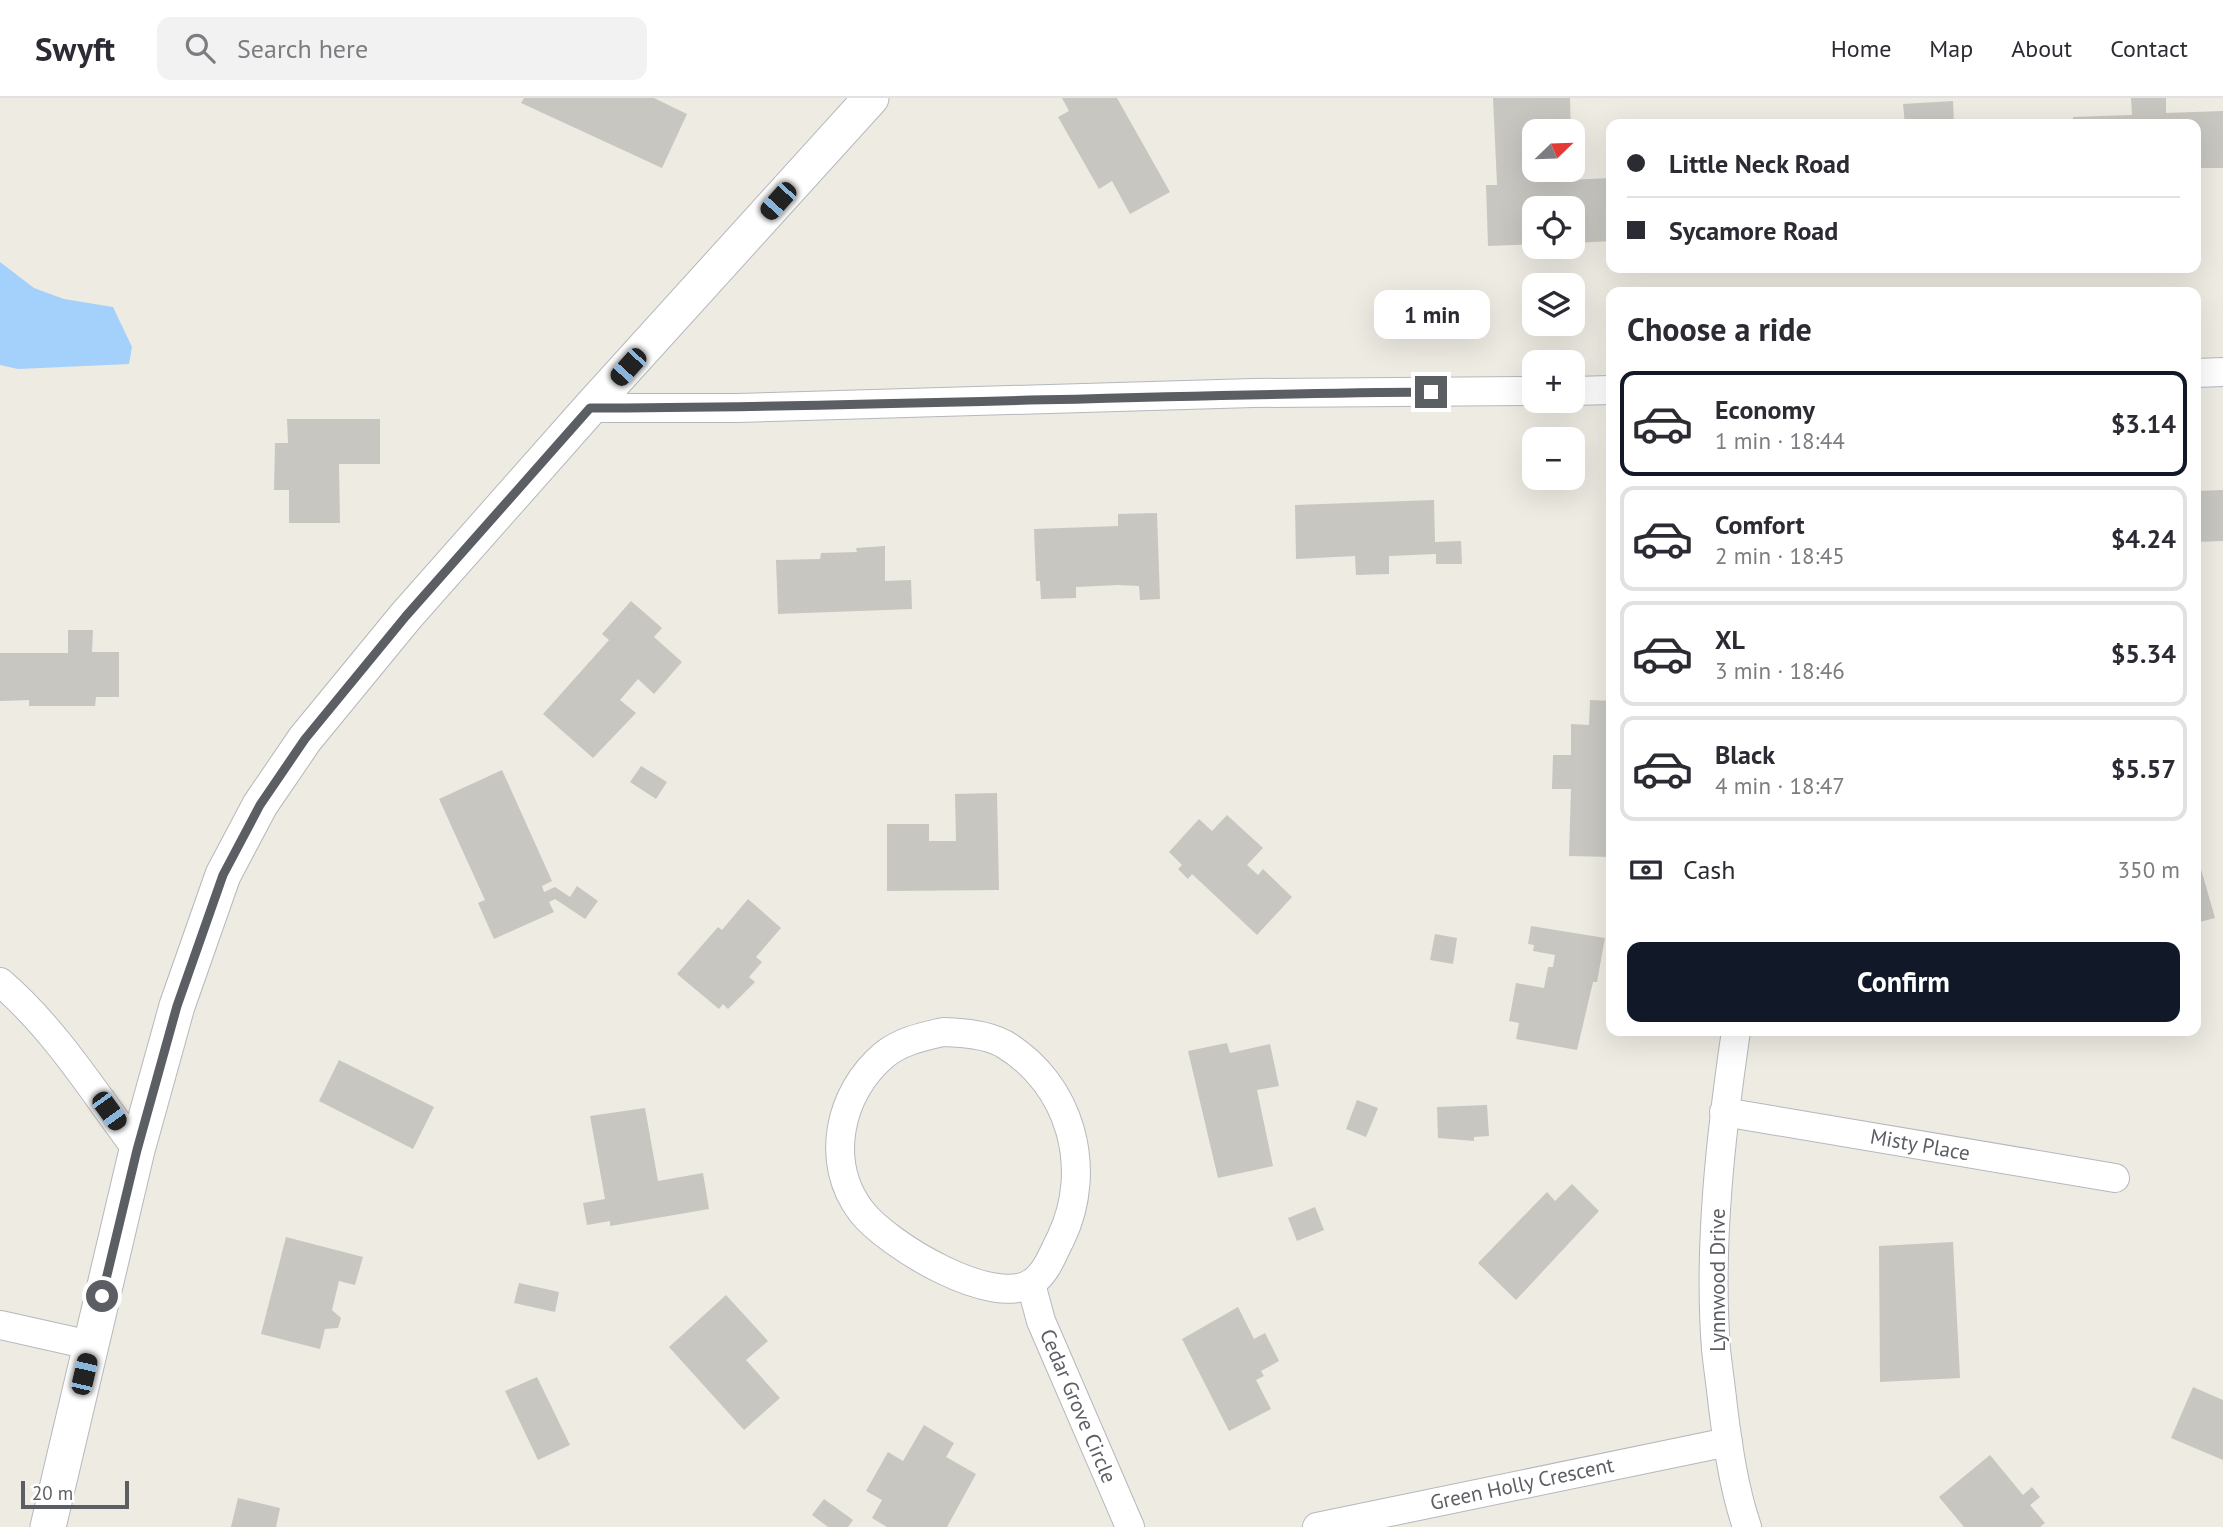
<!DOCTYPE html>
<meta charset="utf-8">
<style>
body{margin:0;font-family:"PT Sans",sans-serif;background:#f2f2f3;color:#2b2b33;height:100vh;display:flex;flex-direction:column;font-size:26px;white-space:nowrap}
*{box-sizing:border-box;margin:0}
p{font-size:23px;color:#7c7c81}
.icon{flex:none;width:38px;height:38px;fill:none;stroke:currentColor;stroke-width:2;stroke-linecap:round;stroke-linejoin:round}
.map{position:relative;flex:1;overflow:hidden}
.sheet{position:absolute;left:1606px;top:189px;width:595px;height:749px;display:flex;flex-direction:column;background:#fff;border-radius:14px;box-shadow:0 7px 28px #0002}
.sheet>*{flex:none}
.top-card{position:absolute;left:1606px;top:21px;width:595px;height:154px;border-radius:14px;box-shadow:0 7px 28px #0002;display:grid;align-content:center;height:154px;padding:0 21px;background:#fff}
.needle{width:46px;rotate:67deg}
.fabs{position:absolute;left:1522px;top:21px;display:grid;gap:14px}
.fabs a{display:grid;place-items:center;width:63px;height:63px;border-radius:14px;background:#fff;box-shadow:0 7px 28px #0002;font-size:35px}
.scale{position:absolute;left:21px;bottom:18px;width:108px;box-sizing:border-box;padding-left:7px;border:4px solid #5b5e63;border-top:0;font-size:19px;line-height:24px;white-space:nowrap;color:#5b5e63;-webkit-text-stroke:5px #fff;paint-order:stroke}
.end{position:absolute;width:32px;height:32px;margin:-16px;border:9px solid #5b5e63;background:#fff;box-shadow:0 0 0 4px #fff}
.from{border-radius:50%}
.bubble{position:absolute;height:49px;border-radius:14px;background:#fff;box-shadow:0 7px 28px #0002;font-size:23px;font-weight:700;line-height:49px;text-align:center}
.car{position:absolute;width:21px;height:42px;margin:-21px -10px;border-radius:9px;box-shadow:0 0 5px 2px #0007;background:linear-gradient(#222 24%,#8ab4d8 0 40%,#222 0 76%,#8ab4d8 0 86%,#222 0)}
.top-card b{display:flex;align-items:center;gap:24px;height:66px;font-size:26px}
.top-card b+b{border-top:2px solid #e1e1e2}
.top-card i{width:18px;height:18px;background:#2b2b33}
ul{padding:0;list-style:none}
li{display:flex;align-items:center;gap:21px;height:105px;margin:0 14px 10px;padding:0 7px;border:4px solid #e1e1e2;border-radius:14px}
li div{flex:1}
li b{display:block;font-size:26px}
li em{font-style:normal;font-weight:700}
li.selected{border-color:#111827}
li>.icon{width:63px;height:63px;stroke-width:1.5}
h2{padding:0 21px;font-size:32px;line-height:84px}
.pay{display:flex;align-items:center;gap:18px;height:77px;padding:0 21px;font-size:26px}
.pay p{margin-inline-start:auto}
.primary-button{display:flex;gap:14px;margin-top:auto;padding:14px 21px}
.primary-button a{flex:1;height:80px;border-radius:14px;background:#111827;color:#fff;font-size:28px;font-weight:700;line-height:80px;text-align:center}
header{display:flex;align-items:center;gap:42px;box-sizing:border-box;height:98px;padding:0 35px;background:#fff;border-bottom:2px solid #e1e1e2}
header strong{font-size:33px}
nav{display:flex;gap:38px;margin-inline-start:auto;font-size:24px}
.search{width:490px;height:63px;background:#f2f2f3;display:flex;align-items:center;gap:18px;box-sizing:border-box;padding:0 24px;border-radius:14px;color:#7c7c81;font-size:26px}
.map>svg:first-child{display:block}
.water{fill:#a4d1fb}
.building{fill:#c8c6c0}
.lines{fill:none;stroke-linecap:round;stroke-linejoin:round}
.minor-casing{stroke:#b5b8bc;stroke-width:30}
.tertiary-casing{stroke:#b5b8bc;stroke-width:37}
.minor{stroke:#fff;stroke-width:28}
.tertiary{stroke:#fff;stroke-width:35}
.route{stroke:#5b5e63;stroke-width:9}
.labels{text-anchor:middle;stroke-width:5;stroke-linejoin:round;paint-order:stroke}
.street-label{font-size:21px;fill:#5b5e63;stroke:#fff}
</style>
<header>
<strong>Swyft</strong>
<div class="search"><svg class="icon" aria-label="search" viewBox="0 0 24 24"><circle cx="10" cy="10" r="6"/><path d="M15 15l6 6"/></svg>Search here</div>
<nav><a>Home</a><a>Map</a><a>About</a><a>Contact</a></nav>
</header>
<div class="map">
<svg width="2223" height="1429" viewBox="0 0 2223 1429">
<rect width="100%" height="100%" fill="#edebe2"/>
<path class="water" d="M0,164L34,190L64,201L113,209L132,249L129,266L18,271L0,267Z"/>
<g class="building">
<path d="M524,0H654L687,16L662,70L521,5Z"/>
<path d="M1062,0H1117L1170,94L1130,116L1112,83L1099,91L1058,19L1069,13Z"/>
<path d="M1493,0H1570L1571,33H1535V72H1543V83L1612,80V143L1573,145V110H1535V146L1488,148L1486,87H1497Z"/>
<path d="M2131,0H2166V15L2223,13V70H2196V26H2073V19L2132,17Z"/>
<path d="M1953,3L1954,26H1905L1903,6Z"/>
<path d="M287,321H380V366H339L340,425H289V392H274L275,345H288Z"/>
<path d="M2223,392V443L2196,444V393Z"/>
<path d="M1434,402L1435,444L1461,443L1462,466H1436V456L1389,458V476L1356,477L1355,458L1296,461L1295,407Z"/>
<path d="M1157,415L1160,501L1140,502L1139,488L1118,487L1076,489V500L1041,501L1040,483H1036L1034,431L1118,428V416Z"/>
<path d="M885,448V483L911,482L912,511L778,516L776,462L820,461L821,455L857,454L856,450Z"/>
<path d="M631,503L662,530L654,539L682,564L654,596L638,581L620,602L636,615L593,660L543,616L609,542L602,536Z"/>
<path d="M68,532H93L92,554H119V599H96L95,608H29V602L0,603V555H68Z"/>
<path d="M1590,602L1612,603V759L1569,758L1571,691H1552L1553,657H1571V626L1589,627Z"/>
<path d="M641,668L667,684L656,701L630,684Z"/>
<path d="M502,672L552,783L542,788L544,794L555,789L570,799L577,788L598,803L585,821L555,801L549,804L554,814L494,841L478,805L485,802L439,701Z"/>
<path d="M997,695L999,792L887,793V726H929V743H956L955,696Z"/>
<path d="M1227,717L1263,750L1247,767L1258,777L1263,771L1292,799L1257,837L1192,776L1188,781L1178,771L1182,767L1169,754L1199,721L1212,733Z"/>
<path d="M2201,771L2215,820L2196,825V773Z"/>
<path d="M748,801L781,830L756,859L762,864L749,879L755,884L728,911L723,906L719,911L677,876L718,829L722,832Z"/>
<path d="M1531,828L1605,840L1597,884H1593L1577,952L1516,941L1519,925L1509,923L1516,885L1544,890L1548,869H1553L1555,857L1533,853L1534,847L1528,846Z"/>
<path d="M1435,836L1457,840L1453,866L1430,862Z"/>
<path d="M1227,945L1230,955L1270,946L1279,988L1257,992L1273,1068L1218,1080L1188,953Z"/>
<path d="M339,962L434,1009L413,1051L319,1003Z"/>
<path d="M1357,1002L1378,1010L1366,1039L1346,1031Z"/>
<path d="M1487,1007L1489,1038L1474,1039V1043L1438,1040L1437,1009Z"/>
<path d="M645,1010L658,1083L703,1075L709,1111L610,1128V1123L587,1127L583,1105L605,1101L590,1018Z"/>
<path d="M1572,1086L1599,1113L1516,1202L1478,1165L1547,1094L1555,1103Z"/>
<path d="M1315,1109L1324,1132L1297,1143L1288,1120Z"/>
<path d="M286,1139L363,1159L355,1187L339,1183L332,1212L341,1220L338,1230L325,1231L320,1251L261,1236Z"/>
<path d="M1953,1144L1960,1280L1880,1284L1879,1148Z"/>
<path d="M519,1185L559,1194L555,1214L514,1205Z"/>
<path d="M726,1197L768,1243L746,1262L780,1300L744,1332L669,1249Z"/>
<path d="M1238,1209L1254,1241L1265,1235L1279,1263L1261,1273L1264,1278L1256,1282L1271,1311L1229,1333L1182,1241Z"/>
<path d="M537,1279L570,1347L538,1362L505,1293Z"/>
<path d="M2193,1289L2223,1302V1362L2171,1340Z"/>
<path d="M924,1327L954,1345L946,1359L976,1376L947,1429H887L872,1420L882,1402L866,1393L888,1354L903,1363Z"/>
<path d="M1990,1357L2023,1397L2032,1389L2040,1399L2030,1407L2045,1425L2040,1429H1964L1939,1399Z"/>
<path d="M238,1400L280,1410L276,1429H231Z"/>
<path d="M824,1401L853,1422L848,1429H828L812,1417Z"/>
</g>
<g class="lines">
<g class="minor-casing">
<g id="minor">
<path d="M2196,275L2223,274"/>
<path d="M1573,293L1612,292"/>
<path d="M590,310H737L1253,295L1535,293"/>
<path d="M0,884C55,931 94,994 137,1052"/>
<path d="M1736,933C1721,1035 1708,1148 1716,1251C1718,1270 1721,1290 1723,1309C1728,1349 1734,1391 1747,1429"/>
<path d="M943,934C963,935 986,936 1004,946C1071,986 1094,1071 1061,1140C1053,1155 1047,1174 1033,1184C994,1212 886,1146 861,1113C824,1064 839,995 884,957C901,943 922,939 943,934Z"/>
<path d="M1724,1014L2115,1080"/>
<path d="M1031,1186L1041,1223L1130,1429"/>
<path d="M0,1227L90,1247"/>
<path d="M1317,1429L1728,1344"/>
</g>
</g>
<g class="tertiary-casing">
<path id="tertiary" d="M48,1429L137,1052L177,908L223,777L260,707L305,641L406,518L590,310L871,0"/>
</g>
<use href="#minor" class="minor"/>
<use href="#tertiary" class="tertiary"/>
</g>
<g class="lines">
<path class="route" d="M102,1198L137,1052L177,908L223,777L260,707L305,641L406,518L590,310C871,310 1151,296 1431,294"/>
</g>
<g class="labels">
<g class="street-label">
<text transform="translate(1920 1047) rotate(10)" y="7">Misty Place</text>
<text transform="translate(1718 1182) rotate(-90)" y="7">Lynnwood Drive</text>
<text transform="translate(1078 1308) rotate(67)" y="7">Cedar Grove Circle</text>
<text transform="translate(1522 1386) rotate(-12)" y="7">Green Holly Crescent</text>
</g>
</g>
</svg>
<div class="fabs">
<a><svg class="needle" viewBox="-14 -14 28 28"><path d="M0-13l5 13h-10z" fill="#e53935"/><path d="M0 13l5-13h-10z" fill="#7c7c81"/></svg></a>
<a><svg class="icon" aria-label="locate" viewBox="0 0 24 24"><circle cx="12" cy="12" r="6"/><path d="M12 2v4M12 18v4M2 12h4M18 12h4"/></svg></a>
<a><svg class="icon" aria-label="layers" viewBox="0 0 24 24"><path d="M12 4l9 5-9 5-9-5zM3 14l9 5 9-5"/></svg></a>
<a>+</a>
<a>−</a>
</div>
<div class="scale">20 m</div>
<i class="end from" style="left:102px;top:1198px"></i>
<i class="end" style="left:1431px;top:294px"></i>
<div class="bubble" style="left:1374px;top:192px;width:116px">1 min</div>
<i class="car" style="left:778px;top:103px;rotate:222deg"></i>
<i class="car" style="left:628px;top:269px;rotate:222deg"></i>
<i class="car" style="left:109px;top:1013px;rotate:144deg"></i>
<i class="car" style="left:84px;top:1276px;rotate:13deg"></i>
<div class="top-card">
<b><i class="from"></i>Little Neck Road</b>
<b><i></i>Sycamore Road</b>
</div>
<section class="sheet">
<h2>Choose a ride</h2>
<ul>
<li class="selected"><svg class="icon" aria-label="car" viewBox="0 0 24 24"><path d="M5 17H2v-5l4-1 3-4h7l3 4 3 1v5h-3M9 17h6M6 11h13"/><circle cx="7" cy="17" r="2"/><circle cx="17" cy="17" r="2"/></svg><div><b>Economy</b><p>1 min · 18:44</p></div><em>$3.14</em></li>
<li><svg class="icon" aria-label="car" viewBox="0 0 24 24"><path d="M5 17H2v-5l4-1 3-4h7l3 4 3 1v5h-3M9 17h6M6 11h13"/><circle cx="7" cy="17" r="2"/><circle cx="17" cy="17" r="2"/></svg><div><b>Comfort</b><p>2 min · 18:45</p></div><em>$4.24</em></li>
<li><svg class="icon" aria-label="car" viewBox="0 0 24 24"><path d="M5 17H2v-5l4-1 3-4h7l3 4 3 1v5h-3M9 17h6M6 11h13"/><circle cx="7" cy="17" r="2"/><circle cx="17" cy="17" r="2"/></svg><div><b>XL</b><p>3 min · 18:46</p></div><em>$5.34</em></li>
<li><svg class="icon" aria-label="car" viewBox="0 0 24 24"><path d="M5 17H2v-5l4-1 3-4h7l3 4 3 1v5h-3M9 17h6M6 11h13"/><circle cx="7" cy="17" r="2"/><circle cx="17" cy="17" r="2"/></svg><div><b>Black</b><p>4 min · 18:47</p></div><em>$5.57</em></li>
</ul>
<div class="pay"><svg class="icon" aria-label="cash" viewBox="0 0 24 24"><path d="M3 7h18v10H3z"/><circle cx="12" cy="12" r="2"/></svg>Cash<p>350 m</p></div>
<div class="primary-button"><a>Confirm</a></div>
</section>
</div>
